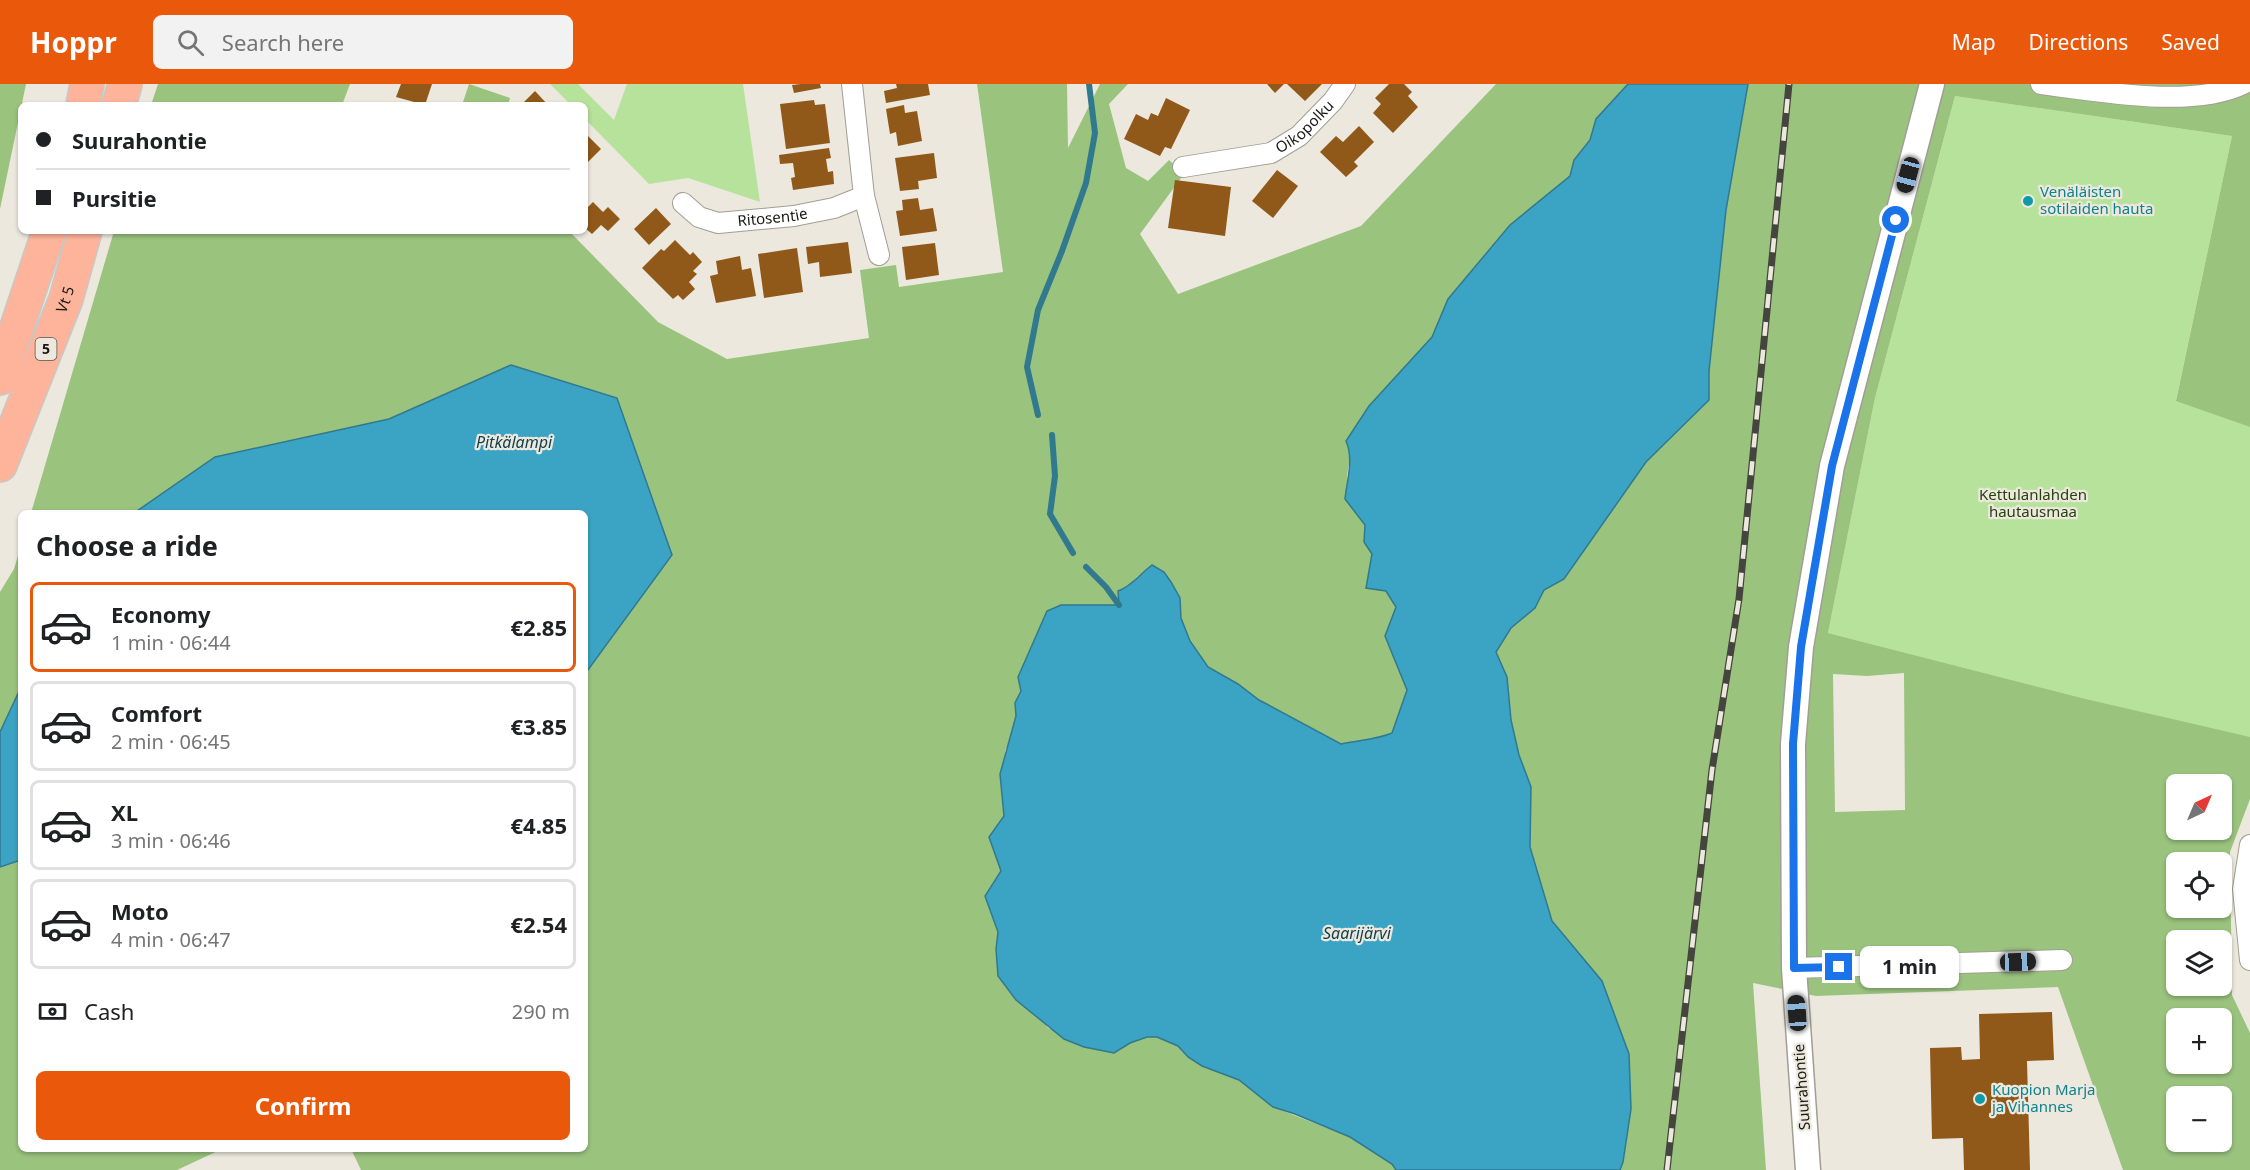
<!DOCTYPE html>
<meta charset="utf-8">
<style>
body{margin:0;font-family:"Noto Sans",sans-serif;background:#f2f2f2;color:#202124;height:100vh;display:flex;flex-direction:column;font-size:22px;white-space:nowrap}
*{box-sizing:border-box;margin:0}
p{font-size:20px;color:#757577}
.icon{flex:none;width:33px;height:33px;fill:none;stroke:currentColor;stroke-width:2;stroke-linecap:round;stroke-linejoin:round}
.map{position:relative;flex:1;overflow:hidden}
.sheet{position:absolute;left:18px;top:426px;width:570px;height:642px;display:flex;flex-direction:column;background:#fff;border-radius:9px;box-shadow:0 2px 4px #0004}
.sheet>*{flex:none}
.top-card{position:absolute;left:18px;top:18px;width:570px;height:132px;border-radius:9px;box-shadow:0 2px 4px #0004;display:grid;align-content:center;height:132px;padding:0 18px;background:#fff}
.needle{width:39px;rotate:44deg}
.fabs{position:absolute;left:2166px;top:690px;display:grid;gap:12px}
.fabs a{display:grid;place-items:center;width:66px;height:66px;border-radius:9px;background:#fff;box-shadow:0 2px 4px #0004;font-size:30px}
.end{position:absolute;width:27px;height:27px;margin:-14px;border:8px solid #1a73e8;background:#fff;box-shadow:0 0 0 3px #fff}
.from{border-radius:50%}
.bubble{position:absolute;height:42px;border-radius:9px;background:#fff;box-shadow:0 2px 4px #0004;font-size:20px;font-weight:700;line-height:42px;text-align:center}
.car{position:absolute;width:18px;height:36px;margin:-18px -9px;border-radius:8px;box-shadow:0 0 4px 2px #0007;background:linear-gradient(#222 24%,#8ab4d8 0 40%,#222 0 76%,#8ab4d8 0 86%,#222 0)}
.top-card b{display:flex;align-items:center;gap:21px;height:57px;font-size:22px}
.top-card b+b{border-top:2px solid #e0e0e0}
.top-card i{width:15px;height:15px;background:#202124}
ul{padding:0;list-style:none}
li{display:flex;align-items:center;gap:18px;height:90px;margin:0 12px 9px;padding:0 6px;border:3px solid #e0e0e0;border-radius:9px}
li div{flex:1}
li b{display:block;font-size:22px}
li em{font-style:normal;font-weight:700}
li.current{border-color:#ea580c}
li>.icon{width:54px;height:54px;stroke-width:1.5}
h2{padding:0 18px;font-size:27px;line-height:72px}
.pay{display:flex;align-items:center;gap:15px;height:66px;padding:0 18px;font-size:22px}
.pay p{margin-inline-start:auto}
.button{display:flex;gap:12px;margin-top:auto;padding:12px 18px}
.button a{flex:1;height:69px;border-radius:9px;background:#ea580c;color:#fff;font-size:24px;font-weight:700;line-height:69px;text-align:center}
header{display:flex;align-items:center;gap:36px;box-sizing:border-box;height:84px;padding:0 30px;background:#ea580c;color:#fff}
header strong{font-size:28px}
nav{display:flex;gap:33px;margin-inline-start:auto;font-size:21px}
.search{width:420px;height:54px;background:#f2f2f2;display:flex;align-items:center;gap:15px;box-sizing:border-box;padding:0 21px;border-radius:9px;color:#757577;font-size:22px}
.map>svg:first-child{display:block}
.green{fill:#b7e29b}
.forest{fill:#9ac37e;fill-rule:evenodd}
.water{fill:#3ba3c3;stroke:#31798e;stroke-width:1.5}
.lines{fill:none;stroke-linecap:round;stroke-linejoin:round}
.stream{stroke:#31798e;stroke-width:6}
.building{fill:#905819}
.minor-casing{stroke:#a29e94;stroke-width:22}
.tertiary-casing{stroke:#a29e94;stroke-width:27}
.motorway-casing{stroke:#c8c8c7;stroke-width:36}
.minor{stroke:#fff;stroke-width:20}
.tertiary{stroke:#fff;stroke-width:24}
.motorway{stroke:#feb39b;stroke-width:33}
.rail-casing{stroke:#46443f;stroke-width:7}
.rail{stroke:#ece8dd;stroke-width:4.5;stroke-dasharray:14;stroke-linecap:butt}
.route{stroke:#1a73e8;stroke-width:8}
.culture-dot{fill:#0f9aa8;stroke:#ece8dd;stroke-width:2}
.labels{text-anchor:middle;stroke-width:4.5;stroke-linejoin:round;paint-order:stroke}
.shield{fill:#ece8dd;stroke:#585650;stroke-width:1.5}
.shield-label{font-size:14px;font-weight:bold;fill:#191814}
.street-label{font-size:15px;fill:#191814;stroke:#ece8dd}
.culture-label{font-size:15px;fill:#0d838f;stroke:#ece8dd;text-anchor:start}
.park-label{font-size:15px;fill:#264110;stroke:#ece8dd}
.water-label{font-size:16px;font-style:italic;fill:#12404e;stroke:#ece8dd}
</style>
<header>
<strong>Hoppr</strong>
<div class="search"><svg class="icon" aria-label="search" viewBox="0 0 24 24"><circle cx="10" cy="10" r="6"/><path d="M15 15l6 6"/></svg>Search here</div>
<nav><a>Map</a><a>Directions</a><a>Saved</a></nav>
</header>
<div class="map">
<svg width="2250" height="1086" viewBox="0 0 2250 1086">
<rect width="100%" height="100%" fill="#ece8dd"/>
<g class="green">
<path d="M550,0H578L614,36L627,0H743L760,118L688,94L649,100L585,35V21H571Z"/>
<path d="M1955,12L2232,52L2176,316L2250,343V654L2086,615L1828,549L1875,314Z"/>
</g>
<g class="forest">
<path d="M0,0H26L0,125Z"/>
<path d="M158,0H350L342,21H151Z"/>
<path d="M469,0L510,14L508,21H462Z"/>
<path d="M977,0H1067L1068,64L1100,0H1128L1109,20L1126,84L1148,97L1169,76L1184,90L1140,150L1178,210L1361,142L1496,0H1628L1596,35L1590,56L1574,76L1570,92L1510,141L1448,214L1432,253L1369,322L1346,357C1353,372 1348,379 1347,394C1347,410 1355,430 1365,441L1364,458L1372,470L1366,504L1386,507L1396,523L1385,552L1407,606L1392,649C1376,656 1359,656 1342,660L1259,616L1238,600L1208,583L1190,557L1181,534L1179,514L1164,488L1138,492L1127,505L1119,521H1061L1047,527L1019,593L1021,607L1016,619V632L1013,649L1005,667L1003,714L1004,732L989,753L1001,787L985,812L998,848L996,865L998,892L1016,916L1040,934L1048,944L1114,969L1130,959L1147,953H1157L1178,962L1188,973L1202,982L1239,996L1273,1023L1350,1053L1392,1080L1396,1086H361L351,1065H585V590L671,470L511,281L389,335L215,373L134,429H31L114,147H569L658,238L727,275L869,254L860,186L896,181L899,203L1003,188Z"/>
<path d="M1748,0H2250V343L2176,317L2232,52L1955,12L1875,314L1828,549L2086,615L2250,653V715L2230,768L2232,911L2250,949V1086H2123L2058,903L1816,912L1753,899L1766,1086H1620L1623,1078L1602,897L1552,837L1530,763L1531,703L1519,671L1511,636L1507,593L1496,568L1511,544L1535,524L1544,506L1564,495L1646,378L1709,316V287L1726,126ZM1904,589L1905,726L1835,728L1833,590L1867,592ZM2176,700H2222V746H2176ZM2176,778H2222V824H2176ZM2176,856H2222V902H2176ZM2176,934H2222V980H2176ZM2176,1012H2222V1058H2176Z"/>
<path d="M21,462V603L0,648V508L14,485Z"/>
<path d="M21,776V1065H222L177,1086H0V783Z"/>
</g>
<g class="water">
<path d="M1628,0H1748L1726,126L1709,287V316L1646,378L1564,495L1544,506L1535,524L1511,544L1496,568L1507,593L1511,636L1519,671L1531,703L1530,763L1552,837L1602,897L1629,970L1631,1025L1623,1078L1620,1086H1396L1392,1080L1350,1053L1295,1030L1273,1023L1239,996L1202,982L1188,973L1178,962L1157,953H1147L1130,959L1114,969L1084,963L1064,955L1016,916L998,892L996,865L998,848L985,812L1001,787L989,753L1004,732L1000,690L1016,632L1015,619L1021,607L1018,593L1047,527L1061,521H1119L1118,507C1131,503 1141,489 1152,481L1164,488L1171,498L1180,514L1181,534L1190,557L1208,583L1238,600L1259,616L1341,660C1358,656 1376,656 1392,649L1407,606L1385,552L1396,523L1386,507L1366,504L1372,470L1364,458L1365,441L1345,415C1347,396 1354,375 1346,357L1369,322L1432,253L1448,215L1510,141L1570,92L1574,76L1590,56L1596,35Z"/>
<path d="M511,281L617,314L672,471L585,590V429H134L215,373L389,335Z"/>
<path d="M21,603V776L0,783V648Z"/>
</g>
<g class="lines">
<g class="stream">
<path d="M1038,331L1027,283L1038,226L1062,167L1086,99L1095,49L1089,0"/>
<path d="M1052,351L1055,392L1050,430L1073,469"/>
<path d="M1086,483L1106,503L1119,521"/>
</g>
</g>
<g class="building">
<path d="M401,0H432L425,21L396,13Z"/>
<path d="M801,0H820L821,4L794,9L792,1Z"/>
<path d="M896,0H928L930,11L886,19L884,7L897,4Z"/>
<path d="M1267,0H1284L1275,9Z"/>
<path d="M1287,0H1322L1305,17Z"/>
<path d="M1389,0H1404L1412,8L1408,12L1418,23L1393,49L1373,29L1381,20L1375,14Z"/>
<path d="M535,7L548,21H521Z"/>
<path d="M1166,14L1190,26L1171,65L1165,63L1160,72L1124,55L1136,30L1148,36L1151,29L1158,32Z"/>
<path d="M814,16L815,21L825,20L830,59L786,65L780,20Z"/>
<path d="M904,21L905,29L917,27L922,57L898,62L896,48L890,50L886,25Z"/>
<path d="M1359,42L1374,58L1354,78L1358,82L1346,93L1320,68L1336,52L1343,58Z"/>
<path d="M585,49L601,65L585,81Z"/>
<path d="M829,64L831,74L826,75L828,88L833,87L834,100L793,106L791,94L795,93L793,79L780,80L779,71Z"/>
<path d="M934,69L937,94L918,97L919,105L900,107L895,74Z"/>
<path d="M1277,86L1298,102L1273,134L1252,117Z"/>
<path d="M1175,96L1231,103L1225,152L1168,144Z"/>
<path d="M918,114L920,126L933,124L937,147L900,152L896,127L903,126L902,116Z"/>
<path d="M593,118L603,128L608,123L620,135L608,147L601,141L592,150L585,144V126Z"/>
<path d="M656,124L671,140L649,161L634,145Z"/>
<path d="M675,156L690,171L693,168L702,178L693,187L697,190L689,198L695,205L683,216L678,211L673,215L642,184L661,165L664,167Z"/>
<path d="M848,158L852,189L820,193L819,178L808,180L806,163Z"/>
<path d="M935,159L939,191L906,196L902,163Z"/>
<path d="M797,164L803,208L764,214L758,170Z"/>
<path d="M740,172L742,186L751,184L756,212L716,219L710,192L718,190L716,177Z"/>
<path d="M2052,928L2054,976L2027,977L2030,1086H1964L1963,1054L1932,1055L1930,964L1961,963L1962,976L1980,975L1979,930Z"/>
</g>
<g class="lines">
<g class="minor-casing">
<g id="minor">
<path d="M852,0L864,112L879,171"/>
<path d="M2041,0C2097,7 2192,25 2243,0"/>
<path id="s1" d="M1183,83L1271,69L1299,52L1333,17L1345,0"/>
<path id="s2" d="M683,119L699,133L718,139L794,132L834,124L864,112"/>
<path d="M2250,761L2243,805L2250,876"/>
<path d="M1794,884L2062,876"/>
</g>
</g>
<g class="tertiary-casing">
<path id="tertiary" d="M1808,1086L1794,884L1793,660L1801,563L1832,382L1932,0"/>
</g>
<g class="motorway-casing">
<g id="motorway">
<path d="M83,21L87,0"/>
<path d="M119,21L125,0"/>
<path d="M0,294L49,147"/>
<path id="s3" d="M0,381L66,215L85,147"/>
</g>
</g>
<use href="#minor" class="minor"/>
<use href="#tertiary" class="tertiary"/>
<use href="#motorway" class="motorway"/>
<g class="rail-casing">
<path id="rail" d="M1667,1086L1712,686L1739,515L1789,0"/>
</g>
<use href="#rail" class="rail"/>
</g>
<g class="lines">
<path class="route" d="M1839,883L1794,884L1793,660L1801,563L1832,382L1896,136"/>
</g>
<g class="culture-dot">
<circle cx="2028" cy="117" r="6"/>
<circle cx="1980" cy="1015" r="6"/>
</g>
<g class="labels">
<rect class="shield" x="35.5" y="254" width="21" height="22" rx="4.5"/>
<g class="shield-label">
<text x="46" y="270">5</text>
</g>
<g class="street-label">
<text dy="5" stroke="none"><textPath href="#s1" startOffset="132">Oikopolku</textPath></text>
<text dy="5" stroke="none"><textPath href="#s2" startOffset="96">Ritosentie</textPath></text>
<text dy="5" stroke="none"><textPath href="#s3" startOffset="178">Vt 5</textPath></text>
<text transform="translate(1802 1003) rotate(-94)" y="5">Suurahontie</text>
</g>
<g class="culture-label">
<text x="2040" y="113">Venäläisten<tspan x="2040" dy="17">sotilaiden hauta</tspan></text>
<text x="1992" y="1011">Kuopion Marja<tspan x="1992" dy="17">ja Vihannes</tspan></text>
</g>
<g class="park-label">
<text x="2033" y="416">Kettulanlahden<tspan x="2033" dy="17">hautausmaa</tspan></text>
</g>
<g class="water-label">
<text x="514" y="364">Pitkälampi</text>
<text x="1357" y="855">Saarijärvi</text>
</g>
</g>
</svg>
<div class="fabs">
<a><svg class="needle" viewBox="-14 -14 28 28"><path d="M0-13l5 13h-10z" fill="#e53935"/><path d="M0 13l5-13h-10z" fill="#757577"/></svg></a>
<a><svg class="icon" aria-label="locate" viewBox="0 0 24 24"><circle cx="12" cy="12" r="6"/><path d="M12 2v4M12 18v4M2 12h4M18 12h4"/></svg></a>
<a><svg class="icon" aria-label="layers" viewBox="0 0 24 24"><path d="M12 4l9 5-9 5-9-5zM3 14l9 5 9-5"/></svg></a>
<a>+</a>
<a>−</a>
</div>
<i class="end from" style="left:1896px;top:136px"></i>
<i class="end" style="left:1839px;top:883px"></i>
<div class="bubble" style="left:1860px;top:862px;width:99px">1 min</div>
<i class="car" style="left:1908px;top:91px;rotate:195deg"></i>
<i class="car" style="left:2018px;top:878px;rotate:88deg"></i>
<i class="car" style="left:1797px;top:929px;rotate:356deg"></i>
<div class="top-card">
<b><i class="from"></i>Suurahontie</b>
<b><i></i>Pursitie</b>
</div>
<section class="sheet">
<h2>Choose a ride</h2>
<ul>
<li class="current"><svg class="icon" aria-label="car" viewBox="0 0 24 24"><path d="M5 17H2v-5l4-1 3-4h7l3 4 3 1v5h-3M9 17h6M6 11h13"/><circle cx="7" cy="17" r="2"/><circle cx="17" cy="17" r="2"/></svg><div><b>Economy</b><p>1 min · 06:44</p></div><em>€2.85</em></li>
<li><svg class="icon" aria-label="car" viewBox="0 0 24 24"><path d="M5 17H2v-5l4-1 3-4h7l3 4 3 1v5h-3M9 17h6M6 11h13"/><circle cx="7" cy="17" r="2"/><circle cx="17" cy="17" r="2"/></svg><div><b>Comfort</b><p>2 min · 06:45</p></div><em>€3.85</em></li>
<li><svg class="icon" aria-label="car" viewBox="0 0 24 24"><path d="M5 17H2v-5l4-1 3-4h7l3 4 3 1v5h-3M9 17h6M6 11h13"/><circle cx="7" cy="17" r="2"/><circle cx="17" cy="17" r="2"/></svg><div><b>XL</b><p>3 min · 06:46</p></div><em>€4.85</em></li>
<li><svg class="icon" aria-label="car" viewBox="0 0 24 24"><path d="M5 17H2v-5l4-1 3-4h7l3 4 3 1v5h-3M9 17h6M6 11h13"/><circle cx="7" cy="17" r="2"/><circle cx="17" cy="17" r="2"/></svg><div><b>Moto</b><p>4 min · 06:47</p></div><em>€2.54</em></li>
</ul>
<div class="pay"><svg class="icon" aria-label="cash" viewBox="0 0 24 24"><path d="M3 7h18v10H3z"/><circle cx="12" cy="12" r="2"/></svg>Cash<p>290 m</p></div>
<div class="button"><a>Confirm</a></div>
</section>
</div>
